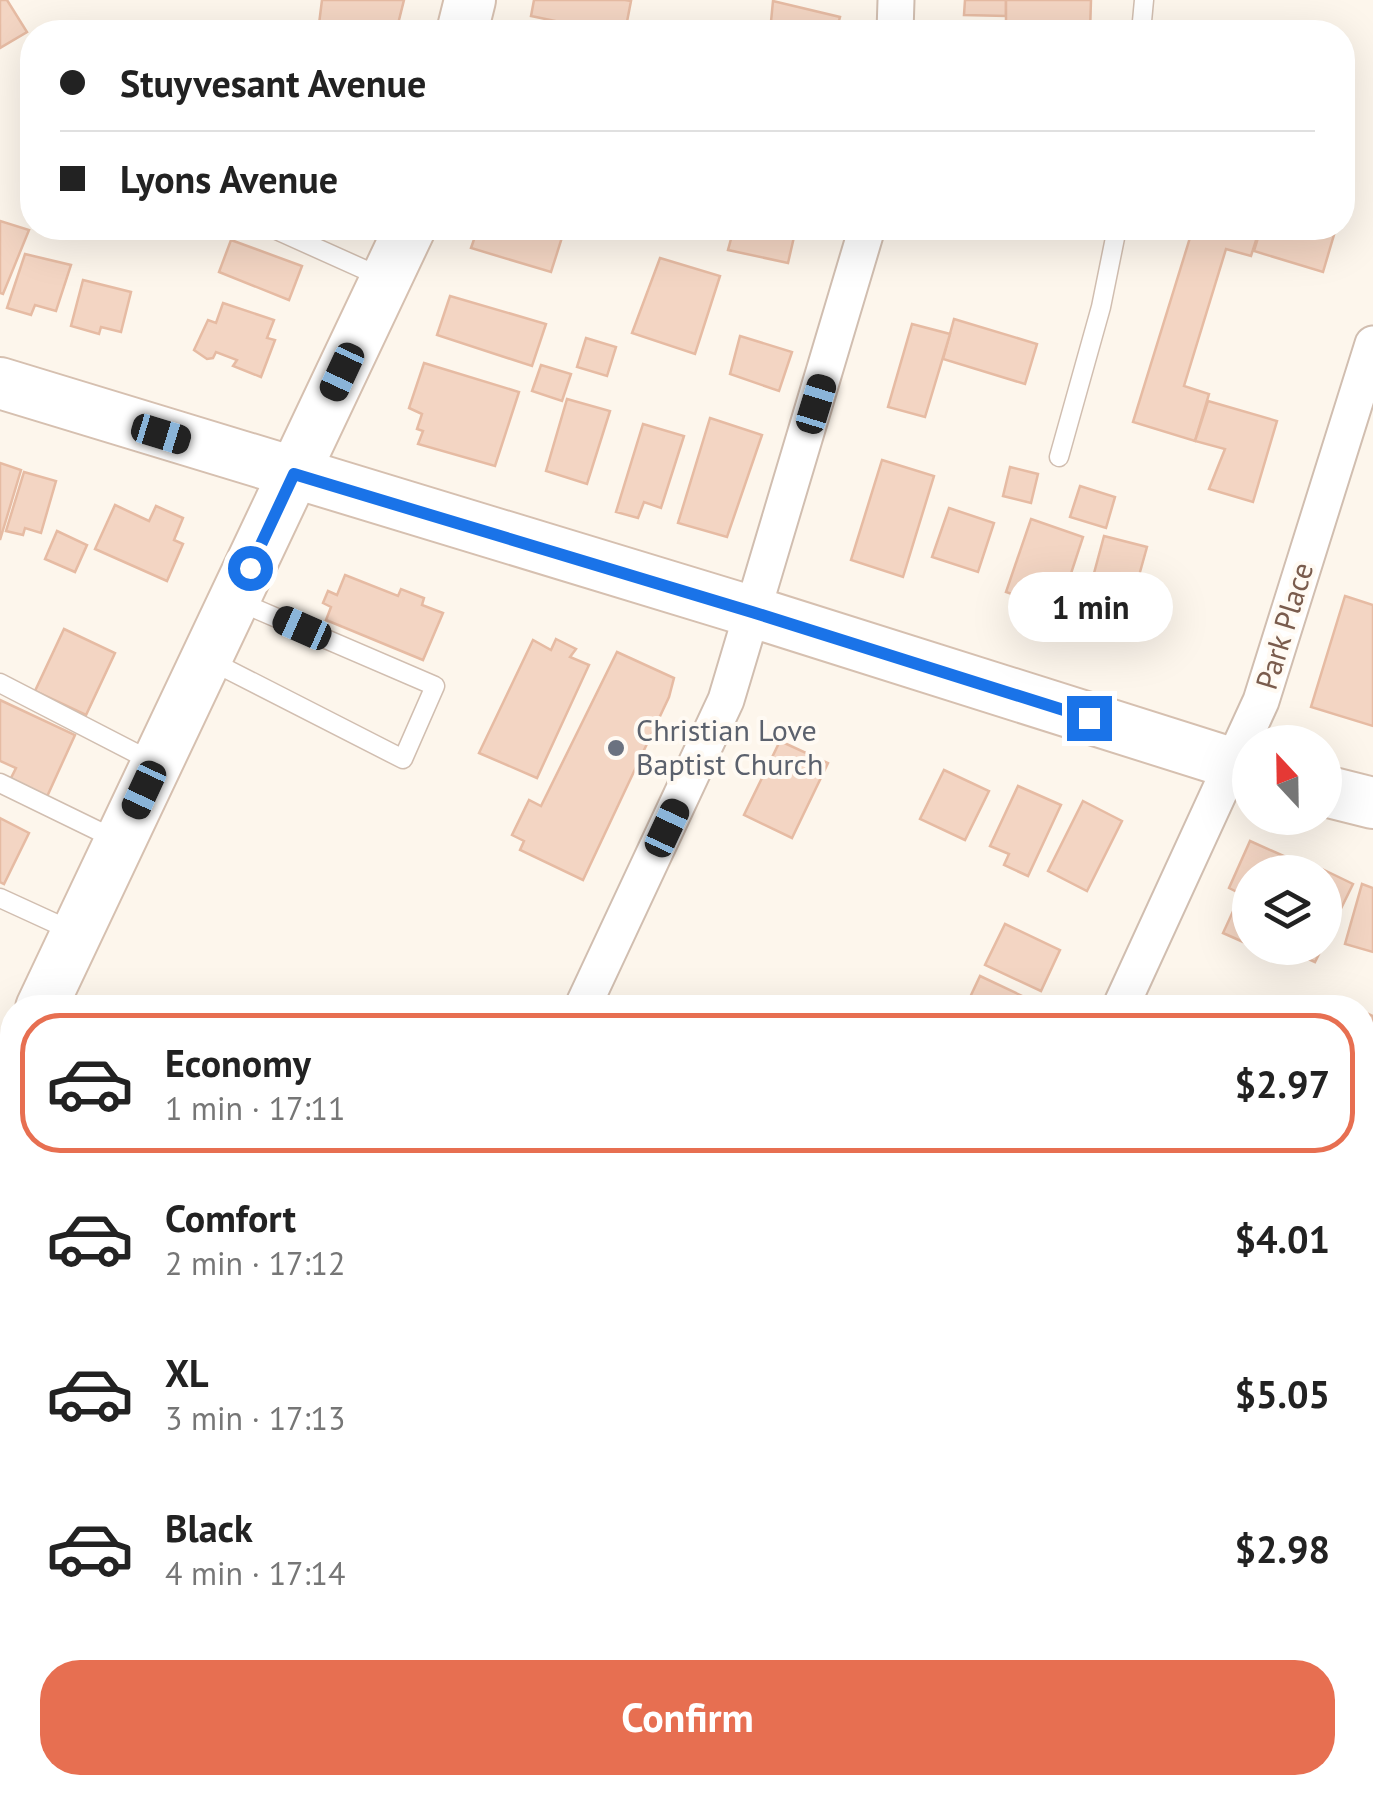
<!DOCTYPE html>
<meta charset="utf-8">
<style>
body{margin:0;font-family:"PT Sans",sans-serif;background:#f6f6f6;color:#222;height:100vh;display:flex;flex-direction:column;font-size:38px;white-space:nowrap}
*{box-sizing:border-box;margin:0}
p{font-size:32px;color:#767676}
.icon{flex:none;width:55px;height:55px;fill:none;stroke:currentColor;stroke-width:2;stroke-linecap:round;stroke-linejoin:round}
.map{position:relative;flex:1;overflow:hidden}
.sheet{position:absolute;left:0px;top:995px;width:1375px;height:800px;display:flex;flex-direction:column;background:#fff;border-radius:40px 40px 0 0;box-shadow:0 10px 40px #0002}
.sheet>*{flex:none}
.top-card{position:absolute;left:20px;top:20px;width:1335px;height:220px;border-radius:40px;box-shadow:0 10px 40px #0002;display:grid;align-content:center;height:220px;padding:0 40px;background:#fff}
.needle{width:65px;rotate:338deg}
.controls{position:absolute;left:1232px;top:725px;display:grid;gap:20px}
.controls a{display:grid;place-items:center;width:110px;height:110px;border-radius:50%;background:#fff;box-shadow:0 10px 40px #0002;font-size:50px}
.end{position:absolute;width:45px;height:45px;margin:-22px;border:12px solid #1a73e8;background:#fff;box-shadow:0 0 0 5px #fff}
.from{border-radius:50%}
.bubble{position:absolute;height:70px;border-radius:35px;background:#fff;box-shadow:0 10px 40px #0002;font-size:32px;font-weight:600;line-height:70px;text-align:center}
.car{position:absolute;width:30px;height:60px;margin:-30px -15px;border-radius:12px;box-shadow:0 0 8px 2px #0007;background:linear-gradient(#222 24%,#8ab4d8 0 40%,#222 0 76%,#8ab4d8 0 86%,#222 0)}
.top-card b{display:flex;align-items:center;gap:35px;height:95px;font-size:38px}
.top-card b+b{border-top:2px solid #e0e0e0}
.top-card i{width:25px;height:25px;background:#222}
ul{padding:18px 0 0;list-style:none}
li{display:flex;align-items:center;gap:30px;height:140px;margin:0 20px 15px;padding:0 20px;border:5px solid transparent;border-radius:40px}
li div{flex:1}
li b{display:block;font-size:38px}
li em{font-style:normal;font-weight:600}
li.current{border-color:#e76f51}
li>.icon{width:90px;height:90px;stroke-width:1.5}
.cta{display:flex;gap:20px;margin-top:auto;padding:20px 40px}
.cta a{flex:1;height:115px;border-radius:40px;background:#e76f51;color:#fff;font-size:40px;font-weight:600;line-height:115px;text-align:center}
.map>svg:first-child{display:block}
.building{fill:#f3d5c3;stroke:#e6bba3;stroke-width:2.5}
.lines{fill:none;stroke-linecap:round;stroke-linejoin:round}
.lane-casing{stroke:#d1beb0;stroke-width:21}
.street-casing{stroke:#d1beb0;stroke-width:39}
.secondary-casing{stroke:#d6c0b0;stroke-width:54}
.lane{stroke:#fff;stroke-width:18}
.street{stroke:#fff;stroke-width:35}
.secondary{stroke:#fff;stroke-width:50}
.route{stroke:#1a73e8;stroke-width:12}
.worship-dot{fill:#6b7280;stroke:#fffaf3;stroke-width:4}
.labels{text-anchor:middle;stroke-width:8;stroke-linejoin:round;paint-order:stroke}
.street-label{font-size:30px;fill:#7a5c4d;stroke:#fffaf3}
.worship-label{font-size:30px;fill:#5b616d;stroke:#fffaf3;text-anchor:start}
</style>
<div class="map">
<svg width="1373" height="1795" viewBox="0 0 1373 1795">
<rect width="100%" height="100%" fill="#fdf6ec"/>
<g class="building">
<path d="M0,0H7L27,32L0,48Z"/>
<path d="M322,0H404L396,32H318Z"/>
<path d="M534,0H625L631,1L625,32H608L531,16Z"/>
<path d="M965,0H1006V16L964,15Z"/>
<path d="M1006,0H1091L1090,32L1006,30Z"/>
<path d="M773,1L840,17L836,32H770Z"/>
<path d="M0,221L29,230L3,294L0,293Z"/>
<path d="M478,228H565L551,272L471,248Z"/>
<path d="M734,228H800L798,237H794L788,263L728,250Z"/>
<path d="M1193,228H1260L1251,256L1226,249L1184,386L1209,394L1195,441L1133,422Z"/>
<path d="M1261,228H1336L1323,272L1254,251Z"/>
<path d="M231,240L302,266L289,300L219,272Z"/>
<path d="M25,254L71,265L56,311L35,305L31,315L7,308Z"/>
<path d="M660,258L720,276L695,354L632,333Z"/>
<path d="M83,280L131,292L121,332L101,327L99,334L71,326Z"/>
<path d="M450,296L546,324L532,366L437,335Z"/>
<path d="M223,303L274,320L267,338L275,340L261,377L233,366L237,360L216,352L213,358L207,359L194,350L208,320L216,323Z"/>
<path d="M954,319L1037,344L1025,384L943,359Z"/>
<path d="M912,324L950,334L925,417L888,407Z"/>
<path d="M740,336L792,352L779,391L730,374Z"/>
<path d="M586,338L616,347L607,376L577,367Z"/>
<path d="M424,363L519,392L495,466L418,444L423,431L417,429L422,414L409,408Z"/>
<path d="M541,365L571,374L562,401L532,391Z"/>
<path d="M567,399L610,411L587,484L546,471Z"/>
<path d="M1208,401L1277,421L1253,502L1209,489L1225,449L1195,441Z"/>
<path d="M710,418L762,435L727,537L678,523Z"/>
<path d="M643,424L684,436L661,508L644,502L638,518L616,512Z"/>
<path d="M882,460L934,476L903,577L851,560Z"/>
<path d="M0,463L21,470L0,540Z"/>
<path d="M1010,467L1038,474L1031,503L1003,496Z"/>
<path d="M24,472L56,481L41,533L25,528L23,535L6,531Z"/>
<path d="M1080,486L1115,497L1106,528L1070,517Z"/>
<path d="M115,505L149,521L156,506L183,518L174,540L183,544L167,581L95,549Z"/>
<path d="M949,508L994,523L978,572L932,557Z"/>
<path d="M1031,519L1083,537L1059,610L1006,592Z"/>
<path d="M57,531L87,545L75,572L45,559Z"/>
<path d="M1104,536L1147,547L1121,640L1079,629Z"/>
<path d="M345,575L398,596L401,589L424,598L422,605L443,613L423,660L326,620L331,607L323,603L328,591L337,595Z"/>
<path d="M1345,596L1373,605V726L1311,707Z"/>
<path d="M64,629L115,653L86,715L35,691Z"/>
<path d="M556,639L576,649L570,657L589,665L537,778L479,753L533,640L551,650Z"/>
<path d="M617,652L674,678L669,697L583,880L520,850L524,841L512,835L529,800L541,806Z"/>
<path d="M0,700L75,735L45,801L8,784L16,768L0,761Z"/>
<path d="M780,741L828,763L792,838L744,815Z"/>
<path d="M944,770L989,791L965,840L920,819Z"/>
<path d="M1018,786L1061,805L1028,876L1004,865L1009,854L990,846Z"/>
<path d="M1083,801L1122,821L1087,891L1048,871Z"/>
<path d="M0,818L29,833L4,884L0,882Z"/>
<path d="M1250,841L1304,865L1301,872H1250V945L1223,933L1241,894L1229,888Z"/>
<path d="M1320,868L1353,884L1325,941V872H1318Z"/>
<path d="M1362,884L1373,888V952L1345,944Z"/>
<path d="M1005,924L1060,950L1041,991L985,965Z"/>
<path d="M1284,948H1322L1315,962Z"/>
<path d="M980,976L1035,1002L1032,1008H965Z"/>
<path d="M1362,1011L1373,1016V1033L1366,1048L1362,1047Z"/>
<path d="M0,1335L12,1341V1384L0,1379Z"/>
<path d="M1362,1361L1373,1366V1409L1362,1404Z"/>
<path d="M0,1680L12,1686V1709L8,1719L0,1715Z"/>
<path d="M1362,1770L1373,1775V1795H1333L1339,1782H1362Z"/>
<path d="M50,1782H117L121,1784L115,1795H44Z"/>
</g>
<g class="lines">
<g class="lane-casing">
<g id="lane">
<path d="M1141,32L1144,0"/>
<path d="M272,228L381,277"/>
<path d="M1059,457L1101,307L1117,228"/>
<path d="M209,660L403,759L435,686L235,600"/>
<path d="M0,683L155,763"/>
<path d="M0,783L119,841"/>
<path d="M0,898L72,931"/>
</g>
</g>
<g class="street-casing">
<g id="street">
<path d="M895,32L896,0"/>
<path d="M582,1008L726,700L867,228"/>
<path d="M1120,1008L1261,701L1373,344"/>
<path d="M1362,1617L1373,1594"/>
<path d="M211,1795L216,1782"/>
<path d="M751,1795L757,1782"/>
<path d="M1280,1795L1286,1782"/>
</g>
</g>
<g class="secondary-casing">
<g id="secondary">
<path d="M462,32L470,0"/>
<path d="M0,383L753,612L1250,769"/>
<path d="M1325,791L1373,803"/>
<path d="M41,1008L410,228"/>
<path d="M0,1095L12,1069"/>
</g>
</g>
<use href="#lane" class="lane"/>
<use href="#street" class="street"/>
<use href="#secondary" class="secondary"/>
</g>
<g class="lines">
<path class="route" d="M250,568L294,474L752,612L1089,718"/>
</g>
<circle class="worship-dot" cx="616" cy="748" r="10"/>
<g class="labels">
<g class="street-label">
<text transform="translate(1285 626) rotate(-73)" y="10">Park Place</text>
</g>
<g class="worship-label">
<text x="636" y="741">Christian Love<tspan x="636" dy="34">Baptist Church</tspan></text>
</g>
</g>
</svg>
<div class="controls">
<a><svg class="needle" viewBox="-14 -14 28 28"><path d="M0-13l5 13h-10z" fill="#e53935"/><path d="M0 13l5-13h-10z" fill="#767676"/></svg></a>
<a><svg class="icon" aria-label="layers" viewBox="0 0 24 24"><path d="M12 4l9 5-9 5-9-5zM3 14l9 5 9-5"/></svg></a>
</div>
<i class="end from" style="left:250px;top:568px"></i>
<i class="end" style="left:1089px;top:718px"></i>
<div class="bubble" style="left:1008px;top:572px;width:165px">1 min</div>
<i class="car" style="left:342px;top:372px;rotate:205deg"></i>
<i class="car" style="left:816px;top:404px;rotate:17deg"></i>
<i class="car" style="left:161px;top:434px;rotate:107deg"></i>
<i class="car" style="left:302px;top:628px;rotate:294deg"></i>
<i class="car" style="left:144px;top:790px;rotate:205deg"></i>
<i class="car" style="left:667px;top:828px;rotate:25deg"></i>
<div class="top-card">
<b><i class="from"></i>Stuyvesant Avenue</b>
<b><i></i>Lyons Avenue</b>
</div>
<section class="sheet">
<ul>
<li class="current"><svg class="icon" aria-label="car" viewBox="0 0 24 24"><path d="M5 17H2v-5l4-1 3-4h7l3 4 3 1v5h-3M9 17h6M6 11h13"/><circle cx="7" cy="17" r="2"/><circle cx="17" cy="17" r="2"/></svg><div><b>Economy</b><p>1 min · 17:11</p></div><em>$2.97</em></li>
<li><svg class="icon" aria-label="car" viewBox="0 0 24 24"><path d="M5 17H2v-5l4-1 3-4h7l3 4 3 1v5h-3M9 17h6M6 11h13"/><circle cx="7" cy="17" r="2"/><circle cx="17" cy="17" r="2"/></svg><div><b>Comfort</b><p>2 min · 17:12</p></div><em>$4.01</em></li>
<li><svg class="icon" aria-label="car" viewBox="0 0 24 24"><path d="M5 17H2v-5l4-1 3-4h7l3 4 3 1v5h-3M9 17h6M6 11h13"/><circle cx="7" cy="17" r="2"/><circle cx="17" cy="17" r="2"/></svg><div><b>XL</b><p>3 min · 17:13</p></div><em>$5.05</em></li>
<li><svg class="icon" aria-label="car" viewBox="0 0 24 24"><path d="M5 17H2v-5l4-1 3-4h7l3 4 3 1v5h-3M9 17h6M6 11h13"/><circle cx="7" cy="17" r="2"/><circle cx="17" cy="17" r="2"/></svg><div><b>Black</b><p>4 min · 17:14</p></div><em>$2.98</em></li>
</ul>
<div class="cta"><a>Confirm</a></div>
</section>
</div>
